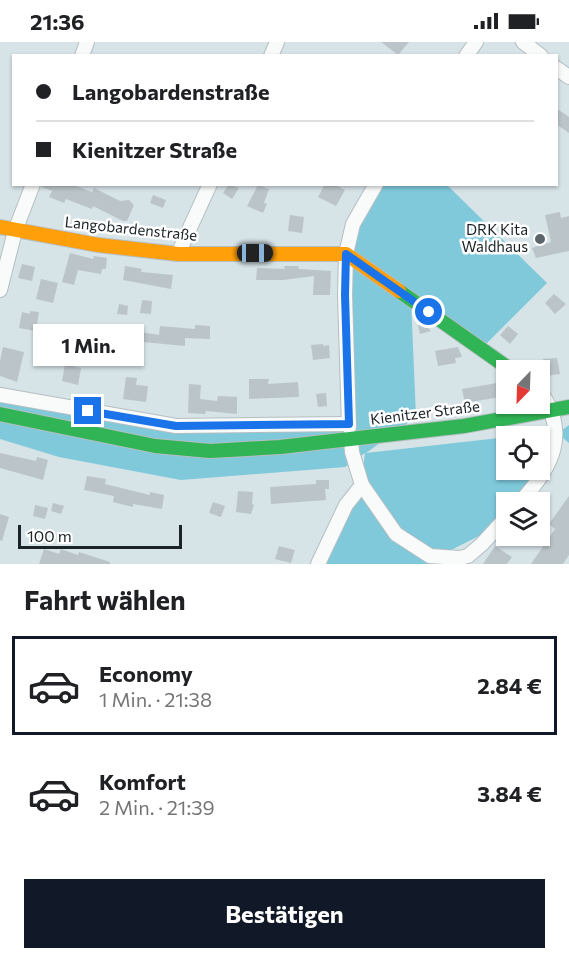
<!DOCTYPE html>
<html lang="de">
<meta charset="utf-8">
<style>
body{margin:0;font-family:Commissioner,sans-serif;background:#f2f2f2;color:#202124;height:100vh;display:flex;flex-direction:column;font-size:22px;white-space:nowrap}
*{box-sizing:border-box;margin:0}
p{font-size:20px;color:#757577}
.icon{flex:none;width:33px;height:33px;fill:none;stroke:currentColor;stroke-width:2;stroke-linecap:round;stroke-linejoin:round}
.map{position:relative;height:522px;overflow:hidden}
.details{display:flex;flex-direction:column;background:#fff;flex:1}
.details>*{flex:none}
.top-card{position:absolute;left:12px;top:12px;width:546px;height:132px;border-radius:0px;box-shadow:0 2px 4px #0004;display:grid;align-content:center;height:132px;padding:0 24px;background:#fff}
.needle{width:39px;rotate:203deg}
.fabs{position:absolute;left:496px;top:318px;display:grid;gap:12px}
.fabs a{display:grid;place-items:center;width:54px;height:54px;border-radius:0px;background:#fff;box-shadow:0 2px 4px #0004;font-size:30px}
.scale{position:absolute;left:18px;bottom:15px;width:164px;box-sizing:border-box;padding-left:6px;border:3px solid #1a2326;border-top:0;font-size:16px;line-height:21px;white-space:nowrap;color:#1a2326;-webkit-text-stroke:4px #fff;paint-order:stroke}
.end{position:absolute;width:27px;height:27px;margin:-14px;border:8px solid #1a73e8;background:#fff;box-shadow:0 0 0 3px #fff}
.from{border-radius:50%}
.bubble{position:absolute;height:42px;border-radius:0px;background:#fff;box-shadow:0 2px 4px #0004;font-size:20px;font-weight:700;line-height:42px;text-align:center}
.car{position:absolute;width:18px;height:36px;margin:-18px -9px;border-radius:8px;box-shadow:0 0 4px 2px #0007;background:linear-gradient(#222 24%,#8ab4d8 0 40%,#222 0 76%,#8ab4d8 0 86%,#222 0)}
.top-card b{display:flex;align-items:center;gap:21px;height:57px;font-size:22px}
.top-card b+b{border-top:2px solid #e0e0e0}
.top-card i{width:15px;height:15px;background:#202124}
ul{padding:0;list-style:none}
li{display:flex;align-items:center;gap:18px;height:99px;margin:0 12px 9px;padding:0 12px;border:3px solid transparent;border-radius:0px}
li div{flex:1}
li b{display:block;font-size:22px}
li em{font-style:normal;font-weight:700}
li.selected{border-color:#111827}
li>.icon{width:54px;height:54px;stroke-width:1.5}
h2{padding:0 24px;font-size:27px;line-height:72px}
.cta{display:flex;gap:12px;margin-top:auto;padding:12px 24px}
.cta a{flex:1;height:69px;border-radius:0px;background:#111827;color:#fff;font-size:24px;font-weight:700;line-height:69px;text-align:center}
.status{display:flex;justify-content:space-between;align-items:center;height:42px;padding:0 30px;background:#fff;direction:ltr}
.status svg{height:16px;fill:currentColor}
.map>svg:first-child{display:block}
.forest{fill:#7fc9db;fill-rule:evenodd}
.building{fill:#bbc5c9}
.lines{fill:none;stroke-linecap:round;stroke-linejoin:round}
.street-casing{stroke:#b5bec1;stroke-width:16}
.fast-casing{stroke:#b5bec1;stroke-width:16}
.slow-casing{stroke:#b5bec1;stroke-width:16}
.street{stroke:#f9fbfb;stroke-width:14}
.fast{stroke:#30b455;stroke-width:14}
.slow{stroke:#ff9f0a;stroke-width:14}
.route{stroke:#1a73e8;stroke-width:8}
.poi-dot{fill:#5c666a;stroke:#fff;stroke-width:2}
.labels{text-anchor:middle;stroke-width:5;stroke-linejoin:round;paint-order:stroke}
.street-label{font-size:15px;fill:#1a2326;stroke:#fff}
.poi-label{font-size:15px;fill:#1a2326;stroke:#fff;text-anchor:end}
</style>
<div class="status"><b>21:36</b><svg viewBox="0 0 49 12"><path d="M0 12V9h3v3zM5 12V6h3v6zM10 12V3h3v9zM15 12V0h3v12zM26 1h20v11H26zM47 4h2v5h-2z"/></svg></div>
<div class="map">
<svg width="569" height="522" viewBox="0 0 569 522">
<rect width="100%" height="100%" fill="#d6e3e7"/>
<path class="forest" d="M377,143H447L547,241L481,307L411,258L416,375L366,411L561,389L569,383V401L558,392L549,418L510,460H507V464L479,494L435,516L436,522H322L361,445L365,411L345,425L181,438L59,415L0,397V353L176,384L348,382L346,212ZM507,394H540V428H507Z"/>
<g class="building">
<path d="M381,0H409L398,13Z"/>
<path d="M556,66L569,75V91L556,82Z"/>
<path d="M42,142H71L92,150L94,146L120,159L129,158L134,163L127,179H123L93,164L92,167L66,157L64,161L49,155L52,149L42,145Z"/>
<path d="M229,142L239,146L232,157L223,151Z"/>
<path d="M325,142H334L345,148L336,164L318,155Z"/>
<path d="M258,143L269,147L264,161L267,162L263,171L247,164Z"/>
<path d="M153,153L166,158L163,166L150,161Z"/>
<path d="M560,170L561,176L569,174V209L536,216L532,206L551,200L545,173Z"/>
<path d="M290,173L304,175L302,191L288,189Z"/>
<path d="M70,211L93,217L94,214L107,216L106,227H102L101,232L78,228L74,243L62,240Z"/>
<path d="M22,222L35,225L32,239L18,236Z"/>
<path d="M125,224L142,227L141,230L173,233L171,247L123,238Z"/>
<path d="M284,224H298L299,227L331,229L330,253H313L314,234L283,238H256L257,226L285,227Z"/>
<path d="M41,237L58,241L53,261L36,257Z"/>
<path d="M554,252L566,262L555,272L545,261Z"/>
<path d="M142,258L152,259L151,272L140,271Z"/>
<path d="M119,262L128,264L127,273L117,272Z"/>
<path d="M30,269L39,270L36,289L19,286L22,270L30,272Z"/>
<path d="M424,281L431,289L420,292L418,283Z"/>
<path d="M195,283L210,284V297L185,296V304L132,299L134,289L159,293L160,284L195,287Z"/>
<path d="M508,284L518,292L510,302L500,293Z"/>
<path d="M102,297L120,300L117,321L99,318Z"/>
<path d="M323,302V304L329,303L330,316L313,318L311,303Z"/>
<path d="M3,305L24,310L17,340L0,334V319Z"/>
<path d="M458,305L462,315L455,316L456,321L438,324L435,309Z"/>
<path d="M557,316L560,332L546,334L543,317Z"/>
<path d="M65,322L81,326L78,343L62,339Z"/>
<path d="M126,335L137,336L136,343L148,344L146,360L123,357Z"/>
<path d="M249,337H269L268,342L298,340L299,355L249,357Z"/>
<path d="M497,341L500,355L465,361L462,347Z"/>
<path d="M189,342L201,343L200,357L217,359L218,354L237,355V372L206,369L205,372L188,371Z"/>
<path d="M326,351L327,364L318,365L316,352Z"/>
<path d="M0,411L36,419L37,415L48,418L43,438L0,426Z"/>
<path d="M87,434L106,437L105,442L150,453V450L164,453L162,467L133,462V465L113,460L114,454L84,448Z"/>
<path d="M316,438H329V447H325L326,458L271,462L270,445L316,442Z"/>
<path d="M238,449L253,450L252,462L254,463L251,472L236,470Z"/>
<path d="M569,454V513L563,522H531L555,487L549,482Z"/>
<path d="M213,460L225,464L221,475L209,471Z"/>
<path d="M53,461L64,464L61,472L51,469Z"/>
<path d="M35,463L48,466L45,477L33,474Z"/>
<path d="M0,472L9,475L2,499L0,498Z"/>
<path d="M279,504L295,508L291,521L275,517Z"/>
<path d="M495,504L512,515L507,522H483Z"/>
<path d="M44,507L59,512L61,507L78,513L79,510L110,520V522H39Z"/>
</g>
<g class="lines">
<g class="street-casing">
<g id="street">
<path d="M523,0L541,14"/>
<path d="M82,14L87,0"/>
<path d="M271,14L277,0"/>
<path d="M466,14L476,0"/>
<path d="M556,26L569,35"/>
<path d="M178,212L210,142"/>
<path d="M0,248L15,189L33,142"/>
<path d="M0,353L176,384L349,382"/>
<path d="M349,385L345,253L346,212L353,182L376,142"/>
<path d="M362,443L396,492L430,514L459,516L468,514L482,502L507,475"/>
<path d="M520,460C554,424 569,390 540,349"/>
<path d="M318,522L346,463L362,443L352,410L351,396"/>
</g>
</g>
<g class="fast-casing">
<g id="fast">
<path d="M399,249L511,328"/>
<path d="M0,372L155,404L210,409L280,405L464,384L569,365"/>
</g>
</g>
<g class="slow-casing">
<path id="slow" d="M0,185L98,203L178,212H346L399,249"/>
</g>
<use href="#street" class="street"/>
<use href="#fast" class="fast"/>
<use href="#slow" class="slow"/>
</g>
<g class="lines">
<path class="route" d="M88,369L176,384L349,382L345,253L346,212L429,270"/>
</g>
<circle class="poi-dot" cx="540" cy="197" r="6"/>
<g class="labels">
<g class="street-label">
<text transform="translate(131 187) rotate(6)" y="5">Langobardenstraße</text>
<text transform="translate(425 371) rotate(-7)" y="5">Kienitzer Straße</text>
</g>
<g class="poi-label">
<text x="528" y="193">DRK Kita<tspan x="528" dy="17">Waldhaus</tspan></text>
</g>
</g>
</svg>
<div class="fabs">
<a><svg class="needle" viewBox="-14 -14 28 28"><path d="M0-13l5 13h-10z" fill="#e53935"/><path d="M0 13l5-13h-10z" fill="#757577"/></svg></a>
<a><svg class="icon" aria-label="locate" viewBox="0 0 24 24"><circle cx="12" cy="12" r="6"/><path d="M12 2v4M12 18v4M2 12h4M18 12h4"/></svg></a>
<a><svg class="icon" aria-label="layers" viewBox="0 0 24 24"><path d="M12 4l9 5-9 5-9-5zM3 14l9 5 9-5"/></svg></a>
</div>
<div class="scale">100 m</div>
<i class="end from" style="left:429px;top:270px"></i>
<i class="end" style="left:88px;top:369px"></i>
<div class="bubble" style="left:33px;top:282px;width:111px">1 Min.</div>
<i class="car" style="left:255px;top:211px;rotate:90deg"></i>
<div class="top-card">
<b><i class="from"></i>Langobardenstraße</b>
<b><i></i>Kienitzer Straße</b>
</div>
</div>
<section class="details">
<h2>Fahrt wählen</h2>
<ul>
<li class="selected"><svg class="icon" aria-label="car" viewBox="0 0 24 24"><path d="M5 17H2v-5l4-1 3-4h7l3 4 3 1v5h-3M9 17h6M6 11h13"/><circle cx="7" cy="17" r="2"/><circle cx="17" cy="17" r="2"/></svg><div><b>Economy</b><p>1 Min. · 21:38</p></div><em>2.84 €</em></li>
<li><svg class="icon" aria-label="car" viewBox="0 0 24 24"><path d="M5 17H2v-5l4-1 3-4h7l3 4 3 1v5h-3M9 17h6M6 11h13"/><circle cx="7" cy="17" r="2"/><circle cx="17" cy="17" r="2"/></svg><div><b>Komfort</b><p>2 Min. · 21:39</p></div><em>3.84 €</em></li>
</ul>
<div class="cta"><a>Bestätigen</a></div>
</section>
